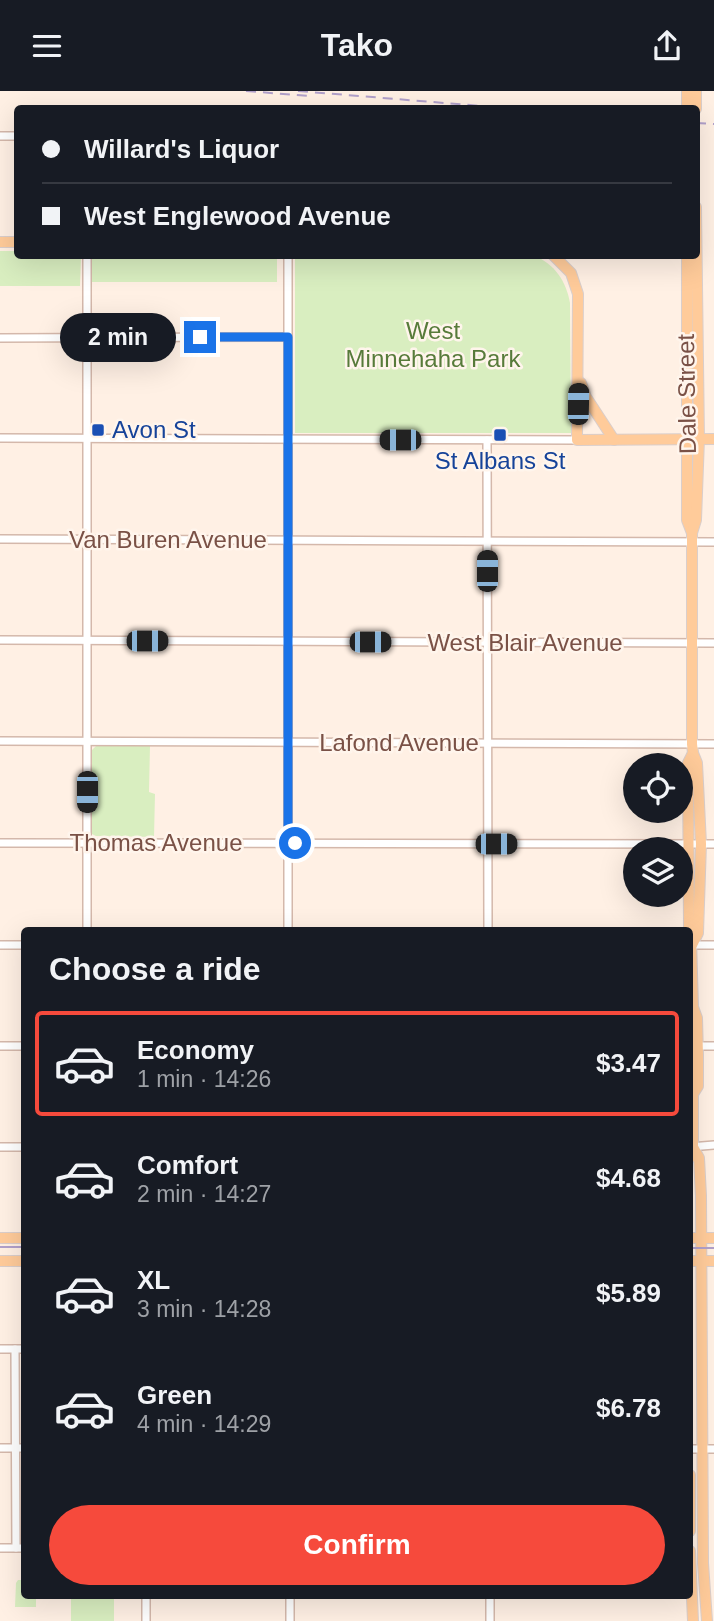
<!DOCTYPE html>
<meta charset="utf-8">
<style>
body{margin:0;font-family:Arial,sans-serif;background:#20242c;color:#f1f3f6;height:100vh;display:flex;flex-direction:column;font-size:26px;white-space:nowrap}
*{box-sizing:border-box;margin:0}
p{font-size:23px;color:#9ea1a6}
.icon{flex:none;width:38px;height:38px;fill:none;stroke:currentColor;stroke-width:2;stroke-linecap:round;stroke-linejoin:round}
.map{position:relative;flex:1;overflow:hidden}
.sheet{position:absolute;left:21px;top:836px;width:672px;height:672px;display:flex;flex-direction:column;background:#171b24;border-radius:7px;box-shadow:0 7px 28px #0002}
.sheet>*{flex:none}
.top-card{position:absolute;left:14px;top:14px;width:686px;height:154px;border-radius:7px;box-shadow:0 7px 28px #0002;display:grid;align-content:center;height:154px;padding:0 28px;background:#171b24}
.controls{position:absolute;left:623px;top:662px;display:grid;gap:14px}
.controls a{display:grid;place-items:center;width:70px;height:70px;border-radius:50%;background:#171b24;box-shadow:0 7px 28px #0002;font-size:35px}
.end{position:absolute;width:32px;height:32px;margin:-16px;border:9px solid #1a73e8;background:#fff;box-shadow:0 0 0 4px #fff}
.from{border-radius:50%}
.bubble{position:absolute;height:49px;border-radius:24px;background:#171b24;box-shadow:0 7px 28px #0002;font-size:23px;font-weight:800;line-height:49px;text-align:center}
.car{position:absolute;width:21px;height:42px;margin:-21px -10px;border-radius:9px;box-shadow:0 0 5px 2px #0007;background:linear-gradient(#222 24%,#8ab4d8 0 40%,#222 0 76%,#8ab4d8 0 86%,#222 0)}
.top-card b{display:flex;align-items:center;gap:24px;height:66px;font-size:26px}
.top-card b+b{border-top:2px solid #363941}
.top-card i{width:18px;height:18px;background:#f1f3f6}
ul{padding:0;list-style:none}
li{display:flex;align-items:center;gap:21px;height:105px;margin:0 14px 10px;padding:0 14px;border:4px solid transparent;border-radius:7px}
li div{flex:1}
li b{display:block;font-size:26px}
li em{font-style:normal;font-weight:800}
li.current{border-color:#f64a3c}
li>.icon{width:63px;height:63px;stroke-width:1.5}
h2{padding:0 28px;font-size:32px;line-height:84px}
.button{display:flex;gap:14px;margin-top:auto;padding:14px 28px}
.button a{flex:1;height:80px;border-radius:42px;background:#f64a3c;color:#fff;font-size:28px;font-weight:800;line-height:80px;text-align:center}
header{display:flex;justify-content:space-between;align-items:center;height:91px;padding:0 28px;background:#171b24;font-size:32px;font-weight:800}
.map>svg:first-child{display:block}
.green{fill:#d9eec0}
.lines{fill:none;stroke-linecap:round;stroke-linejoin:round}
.minor-casing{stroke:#d4b8ab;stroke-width:10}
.major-casing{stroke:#dacecb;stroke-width:12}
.minor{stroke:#fff;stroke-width:7}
.major{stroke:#ffcb9a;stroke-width:10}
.tram{stroke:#b1a0ca;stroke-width:2}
.rail{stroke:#b1a0ca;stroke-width:2;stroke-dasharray:10 7;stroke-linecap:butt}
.route{stroke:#1a73e8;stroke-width:9}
.transit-dot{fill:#1a4fb4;stroke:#fff5ec;stroke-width:2.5}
.labels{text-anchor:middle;stroke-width:5;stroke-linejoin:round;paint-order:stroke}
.park-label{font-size:24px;fill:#577b3a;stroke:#fff5ec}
.street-label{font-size:24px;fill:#7a5146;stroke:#fff5ec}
.transit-label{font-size:24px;fill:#164399;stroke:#fff5ec;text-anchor:start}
</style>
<header><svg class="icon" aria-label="menu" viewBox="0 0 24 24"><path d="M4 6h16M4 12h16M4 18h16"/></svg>Tako<svg class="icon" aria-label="share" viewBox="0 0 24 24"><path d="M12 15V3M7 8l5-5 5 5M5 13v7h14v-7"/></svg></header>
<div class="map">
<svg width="714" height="1530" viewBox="0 0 714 1530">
<rect width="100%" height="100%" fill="#fff0e4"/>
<g class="green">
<path d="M0,160H17L18,164L81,165L80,195H0Z"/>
<path d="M91,165H277V191H90Z"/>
<path d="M295,165L533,164C555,173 566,190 570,212L571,342H295Z"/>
<path d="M96,655H150L149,701L155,703L154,746L96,745L92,743L91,660Z"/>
<path d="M18,1489H24V1505H36V1516H15L16,1492Z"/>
<rect x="71" y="1505" width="43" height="25"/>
</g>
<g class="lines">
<g class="minor-casing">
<g id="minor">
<path d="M0,45H18"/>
<path d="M87,164V840"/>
<path d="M288,164V840"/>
<path d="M0,247L288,246"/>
<path d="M0,347L577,349"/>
<path d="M487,349L488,840"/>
<path d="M0,448L714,451"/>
<path d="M0,549L714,552"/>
<path d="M0,650L714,653"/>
<path d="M0,752L714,753"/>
<path d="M0,854H24"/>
<path d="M690,854H714"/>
<path d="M0,955H24"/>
<path d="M698,955H714"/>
<path d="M0,1056H24"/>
<path d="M690,1056L714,1054"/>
<path d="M0,1258H24"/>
<path d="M15,1258L16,1457"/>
<path d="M0,1357H24"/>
<path d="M690,1358H714"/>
<path d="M0,1457H24"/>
<path d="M290,1505V1530"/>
<path d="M146,1530V1505"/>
<path d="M490,1530V1505"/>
</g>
</g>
<g class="major-casing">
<g id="major">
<path d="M687,18V0"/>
<path d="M696,18V0"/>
<path d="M0,151H18"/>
<path d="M553,164L571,182L578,203L577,349L714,348"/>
<path d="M687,164V429L692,442"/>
<path d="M581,292L586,306L614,349"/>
<path d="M689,840L688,672L693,662"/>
<path d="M691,848L693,916L697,927L698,965V995L693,1003"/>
<path d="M692,854L698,842L701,753L697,672L693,662L692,653V442L696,429L699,348L696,116"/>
<path d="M690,988L693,1003V1056L690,1067"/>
<path d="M693,1056L699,1067L701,1105L703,1472L707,1530"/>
<path d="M0,1147H24"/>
<path d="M690,1147H714"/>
<path d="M0,1170H24"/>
<path d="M690,1170H714"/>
<path d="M690,1384V1440"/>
<path d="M690,1460L693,1530"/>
</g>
</g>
<use href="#minor" class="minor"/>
<use href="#major" class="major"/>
<g class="tram">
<path d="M0,1156H24"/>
<path d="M690,1157H714"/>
</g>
<g class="rail">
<path d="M246,0L309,5"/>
<path d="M298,0L518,18"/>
<path d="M696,32L714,33"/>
</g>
</g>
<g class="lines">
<path class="route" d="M200,246H288V752H295"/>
</g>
<g class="transit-dot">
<rect x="91" y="332" width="14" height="14" rx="3.5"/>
<rect x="493" y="337" width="14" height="14" rx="3.5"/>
</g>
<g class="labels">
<g class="park-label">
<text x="433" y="248">West<tspan x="433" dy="28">Minnehaha Park</tspan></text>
</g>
<g class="street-label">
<text transform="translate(687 303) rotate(-91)" y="8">Dale Street</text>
<text x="168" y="457">Van Buren Avenue</text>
<text x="525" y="560">West Blair Avenue</text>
<text x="399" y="660">Lafond Avenue</text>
<text x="156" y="760">Thomas Avenue</text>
</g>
<g class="transit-label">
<text x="112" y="347">Avon St</text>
<text x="500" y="378" text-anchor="middle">St Albans St</text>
</g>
</g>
</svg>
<div class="controls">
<a><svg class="icon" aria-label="locate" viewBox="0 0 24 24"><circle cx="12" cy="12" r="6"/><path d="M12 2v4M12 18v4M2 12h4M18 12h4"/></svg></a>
<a><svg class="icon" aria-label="layers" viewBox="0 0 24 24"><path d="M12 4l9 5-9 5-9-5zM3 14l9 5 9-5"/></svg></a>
</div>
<i class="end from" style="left:295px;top:752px"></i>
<i class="end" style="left:200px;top:246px"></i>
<div class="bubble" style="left:60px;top:222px;width:116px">2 min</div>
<i class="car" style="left:578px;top:313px;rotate:1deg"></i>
<i class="car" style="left:400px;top:349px;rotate:270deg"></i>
<i class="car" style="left:487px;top:480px;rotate:0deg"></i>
<i class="car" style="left:147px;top:550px;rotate:90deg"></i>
<i class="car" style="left:370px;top:551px;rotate:90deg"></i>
<i class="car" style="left:87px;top:701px;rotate:180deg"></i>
<i class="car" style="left:496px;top:753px;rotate:90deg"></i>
<div class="top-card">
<b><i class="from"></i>Willard's Liquor</b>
<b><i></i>West Englewood Avenue</b>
</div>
<section class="sheet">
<h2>Choose a ride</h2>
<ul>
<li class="current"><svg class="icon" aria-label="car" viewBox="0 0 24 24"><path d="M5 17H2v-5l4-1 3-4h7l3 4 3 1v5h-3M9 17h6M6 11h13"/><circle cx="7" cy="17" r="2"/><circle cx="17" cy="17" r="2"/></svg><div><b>Economy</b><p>1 min · 14:26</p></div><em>$3.47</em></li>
<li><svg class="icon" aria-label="car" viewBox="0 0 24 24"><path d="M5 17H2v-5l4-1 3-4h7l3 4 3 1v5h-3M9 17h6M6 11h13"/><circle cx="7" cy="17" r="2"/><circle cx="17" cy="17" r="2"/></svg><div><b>Comfort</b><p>2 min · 14:27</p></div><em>$4.68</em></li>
<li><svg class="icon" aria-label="car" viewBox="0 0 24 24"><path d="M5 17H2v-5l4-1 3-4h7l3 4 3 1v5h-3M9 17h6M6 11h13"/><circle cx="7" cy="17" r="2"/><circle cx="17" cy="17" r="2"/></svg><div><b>XL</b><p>3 min · 14:28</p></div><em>$5.89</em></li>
<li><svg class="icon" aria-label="car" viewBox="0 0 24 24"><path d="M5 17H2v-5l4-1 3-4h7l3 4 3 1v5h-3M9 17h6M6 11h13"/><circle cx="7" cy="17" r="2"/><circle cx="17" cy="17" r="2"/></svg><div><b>Green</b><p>4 min · 14:29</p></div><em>$6.78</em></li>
</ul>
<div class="button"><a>Confirm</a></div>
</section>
</div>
